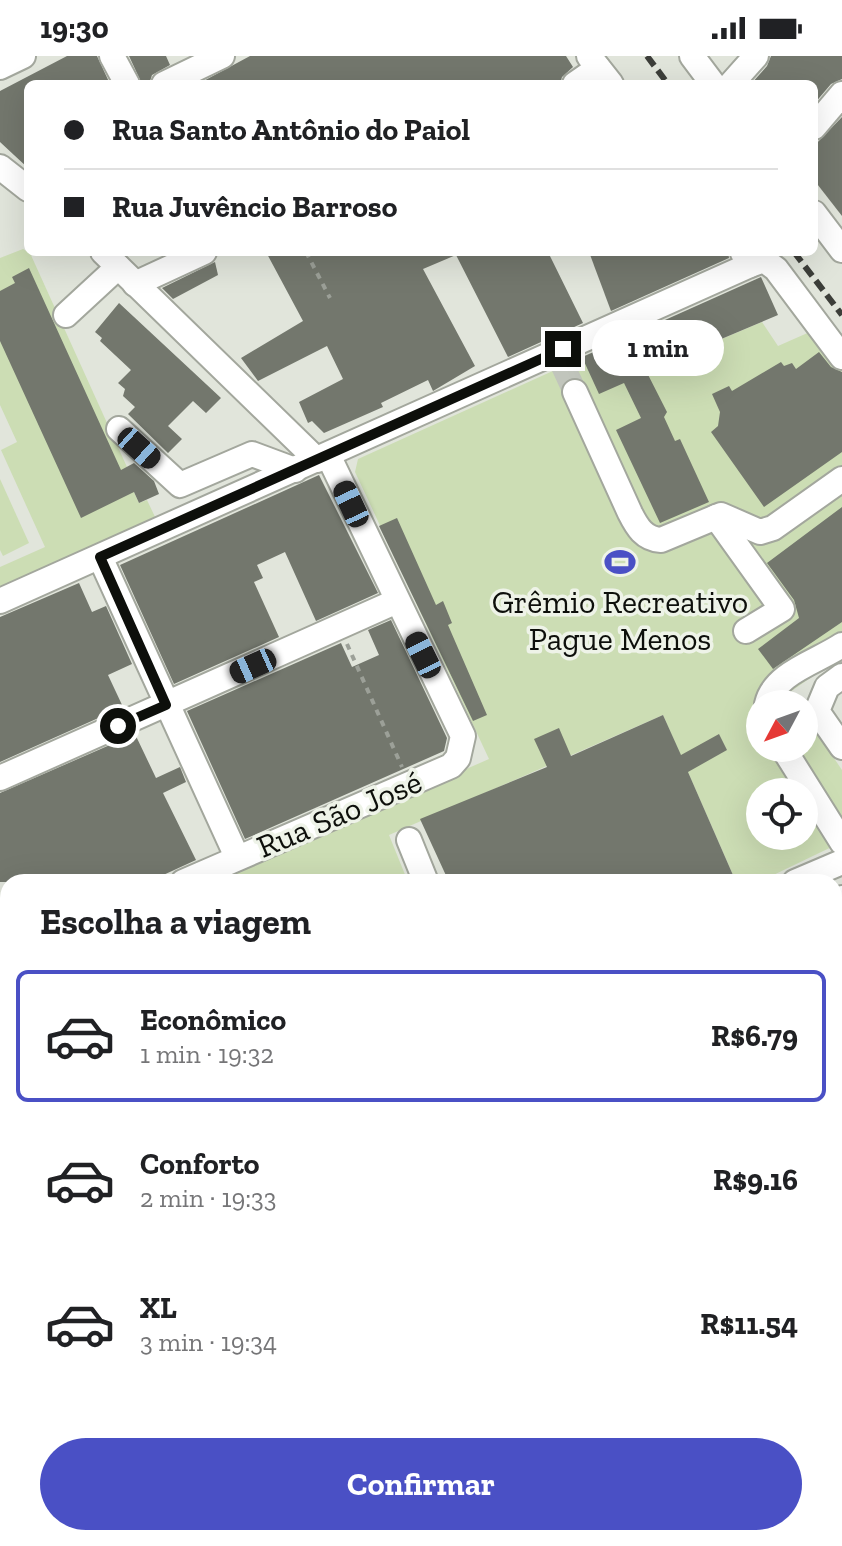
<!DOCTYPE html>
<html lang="pt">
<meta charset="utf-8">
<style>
body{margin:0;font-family:"Zilla Slab",serif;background:#f2f2f2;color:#202124;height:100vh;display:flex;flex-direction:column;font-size:30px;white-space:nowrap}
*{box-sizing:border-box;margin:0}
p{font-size:26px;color:#757577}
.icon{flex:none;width:44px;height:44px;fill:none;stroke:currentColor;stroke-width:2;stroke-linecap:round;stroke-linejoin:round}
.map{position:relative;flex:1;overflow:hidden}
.details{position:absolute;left:0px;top:818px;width:842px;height:672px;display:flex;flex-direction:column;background:#fff;border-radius:24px 24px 0 0;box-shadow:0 8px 32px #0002}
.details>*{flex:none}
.hud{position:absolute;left:24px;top:24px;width:794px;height:176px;border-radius:12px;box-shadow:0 8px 32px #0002;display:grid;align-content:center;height:176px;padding:0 40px;background:#fff}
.needle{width:52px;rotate:229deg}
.fabs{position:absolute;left:746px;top:634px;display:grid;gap:16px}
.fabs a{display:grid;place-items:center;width:72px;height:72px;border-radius:50%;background:#fff;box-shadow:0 8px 32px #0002;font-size:40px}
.end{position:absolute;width:36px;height:36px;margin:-18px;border:10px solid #0d0f0b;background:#fff;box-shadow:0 0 0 4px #fff}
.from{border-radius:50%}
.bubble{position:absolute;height:56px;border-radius:28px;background:#fff;box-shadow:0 8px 32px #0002;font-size:26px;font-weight:700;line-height:56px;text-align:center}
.car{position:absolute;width:24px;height:48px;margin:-24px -12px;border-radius:10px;box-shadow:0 0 6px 2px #0007;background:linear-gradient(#222 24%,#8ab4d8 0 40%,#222 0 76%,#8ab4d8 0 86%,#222 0)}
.hud b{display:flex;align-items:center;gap:28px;height:76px;font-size:30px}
.hud b+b{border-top:2px solid #e0e0e0}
.hud i{width:20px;height:20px;background:#202124}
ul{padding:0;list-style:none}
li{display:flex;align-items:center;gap:24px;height:132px;margin:0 16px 12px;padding:0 24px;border:4px solid transparent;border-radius:12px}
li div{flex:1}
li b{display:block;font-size:30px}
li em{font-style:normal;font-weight:700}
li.active{border-color:#4a50c5}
li>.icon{width:72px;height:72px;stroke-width:1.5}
h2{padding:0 40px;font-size:36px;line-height:96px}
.cta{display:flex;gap:16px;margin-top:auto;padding:16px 40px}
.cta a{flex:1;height:92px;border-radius:48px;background:#4a50c5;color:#fff;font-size:32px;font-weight:700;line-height:92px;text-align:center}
.status{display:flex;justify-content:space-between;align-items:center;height:56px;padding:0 40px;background:#fff;direction:ltr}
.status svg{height:22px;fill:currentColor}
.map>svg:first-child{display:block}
.built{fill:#d4dbc9}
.green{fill:#ccddb4;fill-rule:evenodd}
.building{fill:#73776d}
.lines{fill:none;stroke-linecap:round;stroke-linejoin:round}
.minor-tunnel{stroke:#c1c5bc;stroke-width:24;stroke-dasharray:24 12;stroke-linecap:butt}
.minor-casing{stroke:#a3a79d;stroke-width:28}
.path{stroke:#9ca098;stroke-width:4;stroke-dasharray:6 6;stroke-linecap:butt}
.minor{stroke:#fff;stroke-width:24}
.rail{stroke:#3c3e39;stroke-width:6;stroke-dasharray:12 6;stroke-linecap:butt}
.route{stroke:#0d0f0b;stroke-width:10}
.labels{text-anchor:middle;stroke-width:7;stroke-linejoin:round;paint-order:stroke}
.poi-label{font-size:32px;fill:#0d0f0b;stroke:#eef3e8}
.street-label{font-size:32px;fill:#0d0f0b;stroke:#eef3e8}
</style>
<div class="status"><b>19:30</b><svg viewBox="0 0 49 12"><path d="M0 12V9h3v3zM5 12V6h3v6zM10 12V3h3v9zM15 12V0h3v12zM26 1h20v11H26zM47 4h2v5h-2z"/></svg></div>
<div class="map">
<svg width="842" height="1490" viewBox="0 0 842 1490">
<rect width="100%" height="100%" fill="#e1e5db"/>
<g class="built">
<path d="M8,914V1297L0,1279V917Z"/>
<path d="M110,1482H548L536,1490H114Z"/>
</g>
<g class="green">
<path d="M23,193L30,197L127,411L123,413L139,447L147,444L156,463L0,534V511L45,491L1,394L17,386L0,349V202Z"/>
<path d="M762,266L778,290L812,275L842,316V600L790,636L797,648H760V692H804V658L842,714V786L759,826H736L663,659L389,779L408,826H209L489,703L355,416L358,403L650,271L667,306ZM760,736H804V780H760Z"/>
<path d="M0,423L29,487L3,500L0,494Z"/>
<path d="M8,914V987L0,991V917Z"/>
</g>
<g class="building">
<path d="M67,0H97L110,28H28V112L0,86V35Z"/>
<path d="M129,0H166L170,9L152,19L149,28H142Z"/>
<path d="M250,0H566L573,11L562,21L560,28H198Z"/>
<path d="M771,0H842V23L831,28L814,48V28H751L767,10Z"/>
<path d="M842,61V160L814,124V90Z"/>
<path d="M266,196H548L583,267L508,301L456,199L423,213L475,310L433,335L428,324L381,347L383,351L324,377L312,365L308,367L299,346L343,323L327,290L258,325L241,302L303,265Z"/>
<path d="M589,196H728L729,202L611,255Z"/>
<path d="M215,206L218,219L173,243L162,232Z"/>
<path d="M29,212L121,414L134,407L154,425L159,438L139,447L134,436L81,462L0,285V235L15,227L12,221Z"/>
<path d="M761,221L778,259L662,308L650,291L638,299L667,356L664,361L675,385L680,383L709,446L660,467L616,374L641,362L624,327L599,338L582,301L551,315Z"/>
<path d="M119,247L221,342L206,357L193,345L168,370L182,383L168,397L128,358L135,351L123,340L125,333L118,327L131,314L100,285L102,282L95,276Z"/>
<path d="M819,296L831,311L842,316V396L764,451L711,376L718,370L720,356L712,338L729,330L732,335L781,306L784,310L792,307L796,313Z"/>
<path d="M319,419L378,537L316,565L285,496L257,509L263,522L254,526L279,581L174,628L120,509Z"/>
<path d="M842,451V566L773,613L758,593L799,562L794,544L767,507Z"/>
<path d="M397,462L436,549L443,545L452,567L448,569L487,659L473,665L379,470Z"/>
<path d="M79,527L92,556L106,550L132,608L108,619L123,651L0,706V561Z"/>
<path d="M391,564L447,682L444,695L245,783L187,655L341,587L352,611L379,599L368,574Z"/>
<path d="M663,659L681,699L719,678L727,694L688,716L736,826H449L420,763L547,711L534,683L559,672L571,700Z"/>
<path d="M135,678L156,722L180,711L186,726L163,737L196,804L148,826H0V737Z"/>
</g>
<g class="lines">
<g class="minor-tunnel">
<path d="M563,310L575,336"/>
<path d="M0,1266L8,1262"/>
</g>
<g class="minor-casing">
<g id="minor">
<path d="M112,0L127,28"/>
<path d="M589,0L611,28"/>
<path d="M692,0L713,28"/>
<path d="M0,11L23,0"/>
<path d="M164,28L222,0"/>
<path d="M575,28L598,12"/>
<path d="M731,28L756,0"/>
<path d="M814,71L842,38"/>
<path d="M0,111L28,133"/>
<path d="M814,157L842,194"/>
<path d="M103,196L317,404"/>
<path d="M743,197L750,209L764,204L776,213L842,301"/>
<path d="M135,228L204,196"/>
<path d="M66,259L118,211"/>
<path d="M575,336L630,457C637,471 644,483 661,484L721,459L760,476L773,472L842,423"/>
<path d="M119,373L180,429L252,398L295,414"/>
<path d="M716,461L782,553L746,575"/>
<path d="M100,501L237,801"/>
<path d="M0,545L750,209"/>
<path d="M842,620L827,631L817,655L842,691"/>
<path d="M767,648C774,617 817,606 842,589"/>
<path d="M783,692L842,786"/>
<path d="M0,722L397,545"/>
<path d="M409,784L426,826"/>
<path d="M183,826L451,710L458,702L463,680L328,399"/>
<path d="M795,826L842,806"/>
<path d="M834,845L842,842"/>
<path d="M0,911L8,907"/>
<path d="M834,1285L842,1280"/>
<path d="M0,1301L8,1316"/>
<path d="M834,1368L842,1363"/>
<path d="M834,1466L842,1478"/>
<path d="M98,1482L102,1490"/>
<path d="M734,1482L738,1490"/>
<path d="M644,1490L657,1482"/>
</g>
</g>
<g class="path">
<path d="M306,196L330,242"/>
<path d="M347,588L402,711"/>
</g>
<use href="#minor" class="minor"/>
<g class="rail">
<path d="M647,0L668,28"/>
<path d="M794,196L842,259"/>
</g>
</g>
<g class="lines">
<path class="route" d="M118,670L166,649L100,501L563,293"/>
</g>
<defs>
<g id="stadium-bare" transform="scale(2.4)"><path d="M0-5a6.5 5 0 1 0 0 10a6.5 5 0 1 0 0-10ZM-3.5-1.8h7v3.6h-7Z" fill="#4a50c5" stroke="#eef3e8" stroke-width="2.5" paint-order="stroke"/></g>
</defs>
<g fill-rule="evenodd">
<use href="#stadium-bare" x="620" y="506"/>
</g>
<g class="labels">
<g class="poi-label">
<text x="620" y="557">Grêmio Recreativo<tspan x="620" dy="37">Pague Menos</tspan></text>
</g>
<g class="street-label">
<text transform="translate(339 758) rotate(-23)" y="11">Rua São José</text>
</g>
</g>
</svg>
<div class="fabs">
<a><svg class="needle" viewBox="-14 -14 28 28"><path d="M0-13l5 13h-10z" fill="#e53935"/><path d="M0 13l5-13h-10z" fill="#757577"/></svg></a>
<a><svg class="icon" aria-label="locate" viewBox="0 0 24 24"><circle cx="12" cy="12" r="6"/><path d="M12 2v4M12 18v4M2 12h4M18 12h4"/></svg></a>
</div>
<i class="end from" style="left:118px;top:670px"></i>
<i class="end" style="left:563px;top:293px"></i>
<div class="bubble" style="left:592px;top:264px;width:132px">1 min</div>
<i class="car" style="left:139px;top:392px;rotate:132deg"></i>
<i class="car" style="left:351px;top:448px;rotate:335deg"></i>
<i class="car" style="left:423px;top:599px;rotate:334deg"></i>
<i class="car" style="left:253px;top:610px;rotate:246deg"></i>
<div class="hud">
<b><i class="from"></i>Rua Santo Antônio do Paiol</b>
<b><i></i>Rua Juvêncio Barroso</b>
</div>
<section class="details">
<h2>Escolha a viagem</h2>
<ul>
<li class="active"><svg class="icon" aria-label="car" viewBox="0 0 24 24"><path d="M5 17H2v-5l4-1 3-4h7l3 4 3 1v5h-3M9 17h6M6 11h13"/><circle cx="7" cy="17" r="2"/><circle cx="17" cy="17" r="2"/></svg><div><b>Econômico</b><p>1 min · 19:32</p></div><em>R$6.79</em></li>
<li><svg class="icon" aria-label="car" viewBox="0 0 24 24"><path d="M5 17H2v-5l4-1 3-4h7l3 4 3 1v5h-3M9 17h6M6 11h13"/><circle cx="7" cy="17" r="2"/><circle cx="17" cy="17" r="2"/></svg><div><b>Conforto</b><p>2 min · 19:33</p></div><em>R$9.16</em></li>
<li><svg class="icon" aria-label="car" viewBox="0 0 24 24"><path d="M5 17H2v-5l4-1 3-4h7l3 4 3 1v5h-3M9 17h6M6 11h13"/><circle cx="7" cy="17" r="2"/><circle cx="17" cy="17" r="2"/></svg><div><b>XL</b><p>3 min · 19:34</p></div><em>R$11.54</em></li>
</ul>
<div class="cta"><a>Confirmar</a></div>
</section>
</div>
